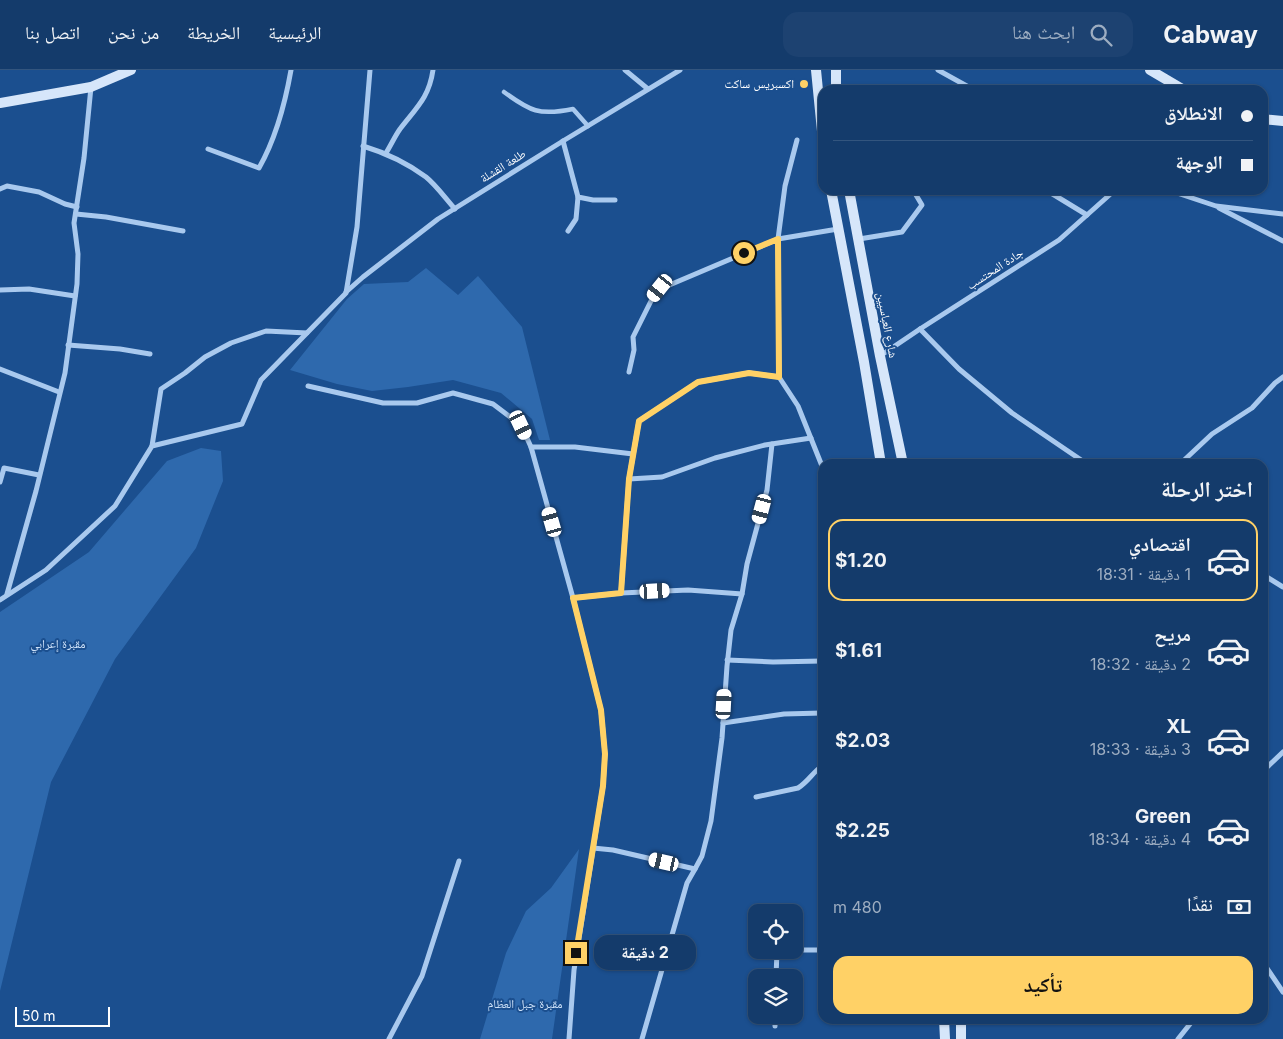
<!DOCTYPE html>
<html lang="ar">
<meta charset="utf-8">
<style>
body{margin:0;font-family:Inter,"Noto Naskh Arabic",sans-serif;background:#1d4271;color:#f1f3f6;direction:rtl;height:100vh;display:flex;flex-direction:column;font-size:19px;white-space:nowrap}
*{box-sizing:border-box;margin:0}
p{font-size:16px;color:#9dadc1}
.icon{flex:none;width:28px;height:28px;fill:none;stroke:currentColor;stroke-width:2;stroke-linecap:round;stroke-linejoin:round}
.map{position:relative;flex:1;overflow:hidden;direction:ltr}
.sheet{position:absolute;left:818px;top:389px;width:450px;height:565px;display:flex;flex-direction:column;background:#143b6b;border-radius:15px;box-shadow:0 1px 4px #0004,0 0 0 1px #33557e;direction:rtl}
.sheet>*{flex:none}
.top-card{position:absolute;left:818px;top:15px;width:450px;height:110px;border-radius:15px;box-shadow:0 1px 4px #0004,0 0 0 1px #33557e;direction:rtl;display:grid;align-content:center;height:110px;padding:0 15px;background:#143b6b}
.controls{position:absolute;left:748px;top:834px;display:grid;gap:10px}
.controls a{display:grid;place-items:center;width:55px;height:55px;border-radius:10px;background:#143b6b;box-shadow:0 1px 4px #0004,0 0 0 1px #33557e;font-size:25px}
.scale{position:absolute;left:15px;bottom:12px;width:95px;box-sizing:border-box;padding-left:5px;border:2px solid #fff;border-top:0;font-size:14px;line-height:18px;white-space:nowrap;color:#fff;-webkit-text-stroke:4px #1b4f8f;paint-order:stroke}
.end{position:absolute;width:22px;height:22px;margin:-11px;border:6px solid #ffd166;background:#111;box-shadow:0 0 0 2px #111}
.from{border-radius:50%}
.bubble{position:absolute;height:35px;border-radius:15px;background:#143b6b;box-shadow:0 1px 4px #0004,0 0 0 1px #33557e;font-size:16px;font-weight:700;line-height:35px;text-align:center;direction:rtl}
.car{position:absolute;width:15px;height:30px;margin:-15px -8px;border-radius:6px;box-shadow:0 0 4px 1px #0007;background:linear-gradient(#fff 24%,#345 0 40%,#fff 0 76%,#345 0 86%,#fff 0)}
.top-card b{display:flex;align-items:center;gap:18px;height:48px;font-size:19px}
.top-card b+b{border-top:1px solid #33557e}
.top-card i{width:12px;height:12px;background:#f1f3f6}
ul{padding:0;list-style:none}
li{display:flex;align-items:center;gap:15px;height:82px;margin:0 10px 8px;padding:0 5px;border:2px solid transparent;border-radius:15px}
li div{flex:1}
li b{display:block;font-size:19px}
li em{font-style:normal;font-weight:700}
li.selected{border-color:#ffd166}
li>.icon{width:45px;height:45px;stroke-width:1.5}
h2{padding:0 15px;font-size:22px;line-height:60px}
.pay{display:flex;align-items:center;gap:12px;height:55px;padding:0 15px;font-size:19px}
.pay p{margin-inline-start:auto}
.button{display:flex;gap:10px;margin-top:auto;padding:10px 15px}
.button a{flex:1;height:58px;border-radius:15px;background:#ffd166;color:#111;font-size:20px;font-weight:700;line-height:58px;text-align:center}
header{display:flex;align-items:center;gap:30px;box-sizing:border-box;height:70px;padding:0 25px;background:#143b6b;border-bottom:1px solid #33557e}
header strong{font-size:24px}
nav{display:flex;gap:28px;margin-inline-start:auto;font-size:18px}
.search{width:350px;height:45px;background:#1d4271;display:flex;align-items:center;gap:12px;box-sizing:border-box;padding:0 18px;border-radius:15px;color:#9dadc1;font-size:19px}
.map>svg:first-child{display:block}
.green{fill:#2e69ad}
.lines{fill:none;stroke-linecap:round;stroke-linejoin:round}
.pedestrian{stroke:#a9c9ee;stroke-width:4.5}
.minor{stroke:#a9c9ee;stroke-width:5}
.secondary{stroke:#d6e6fa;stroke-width:10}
.route{stroke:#ffd166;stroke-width:6}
.poi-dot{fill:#ffd166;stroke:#1b4f8f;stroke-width:2}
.labels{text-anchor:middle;stroke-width:4;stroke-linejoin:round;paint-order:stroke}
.poi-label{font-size:12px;fill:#fff;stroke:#1b4f8f;text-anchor:end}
.street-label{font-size:12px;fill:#fff;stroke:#1b4f8f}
.park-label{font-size:12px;fill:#cfe3fa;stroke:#1b4f8f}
</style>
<header>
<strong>Cabway</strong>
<div class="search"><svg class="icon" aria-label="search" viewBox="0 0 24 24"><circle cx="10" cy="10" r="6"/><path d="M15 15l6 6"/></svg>ابحث هنا</div>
<nav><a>الرئيسية</a><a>الخريطة</a><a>من نحن</a><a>اتصل بنا</a></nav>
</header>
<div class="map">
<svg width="1283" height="969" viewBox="0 0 1283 969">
<rect width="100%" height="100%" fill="#1b4f8f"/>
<g class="green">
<path d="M426,198L458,225L478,206L522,257L550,370H539L532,349L501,323L453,310L408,317L372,321L337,314L290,300L347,229L364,214L408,212Z"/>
<path d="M201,378L221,381L223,411L196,478L115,589L51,712L0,921V542L89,482L167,391Z"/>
<path d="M579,779L552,969H480L506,883L526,841L551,818Z"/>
</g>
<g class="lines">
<path class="pedestrian" d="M504,22C530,41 539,46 573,39L588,56"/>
<g class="minor">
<path d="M625,0L648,19"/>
<path d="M938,0L974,20"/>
<path d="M563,71L578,127L593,130H615"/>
<path d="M363,76C386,83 407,93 426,107C436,115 446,129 455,139"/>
<path d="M208,79L259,98C276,68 285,34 291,0"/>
<path d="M386,83C391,75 395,66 400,59C416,38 429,28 433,0"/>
<path d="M0,119L7,116L39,122L65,134L77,137"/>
<path d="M1046,120L1087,145"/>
<path d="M1168,120L1216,136L1283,144"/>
<path d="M1219,138L1283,171"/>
<path d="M76,144L106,147L183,161"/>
<path d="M568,161L576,149L578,127"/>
<path d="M859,169L902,162L922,135L913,120"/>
<path d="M0,220L29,219L75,226"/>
<path d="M346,222L363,207L438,149L563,71L680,0"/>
<path d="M920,259L959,299L1012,343L1087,394"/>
<path d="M68,275L120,279L150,284"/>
<path d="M880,286L920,259L1059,170L1115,120"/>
<path d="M0,299L59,322"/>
<path d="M629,302L634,280L633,267L652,229L660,219L778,169L838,159"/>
<path d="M779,307L778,169L785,116L797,70"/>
<path d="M308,316L383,333H417L453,323L493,334L521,355L531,377L573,528L601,640L605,684L603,716L574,900L569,969"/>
<path d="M152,376L161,319L185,303L205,287L231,273L266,261L307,263"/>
<path d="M531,377H575L633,384"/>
<path d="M1180,394L1212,364L1252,338L1275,313L1283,307"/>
<path d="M629,409L662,407L715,388L765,375L811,368"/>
<path d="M0,412L4,398L39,405"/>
<path d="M1262,504L1283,517"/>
<path d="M621,523L629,409L639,351L698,312L749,303L779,307L798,336L822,396"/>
<path d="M7,524L36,421L65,303L77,214L78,184L74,153L84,88L91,17"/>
<path d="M573,528L621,523L688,520L742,524"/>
<path d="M0,530L46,500L115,436L152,376L242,354L261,310L346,223L357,157L370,0"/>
<path d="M727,590L773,592L822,591"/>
<path d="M723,653L784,644L822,643"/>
<path d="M1262,702L1283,682"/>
<path d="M756,727L798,718C808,712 813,702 822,696"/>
<path d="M593,778L613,780L695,799L687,813L642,969"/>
<path d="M695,799L702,786L711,751L722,668L727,596L731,560L742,524L747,494L767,420L772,374"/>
<path d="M750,878L756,879"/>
<path d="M794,880H822"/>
<path d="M1262,891L1283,922"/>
<path d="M776,908L777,880"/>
<path d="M775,956V945"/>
<path d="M389,969L422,906L459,791"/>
<path d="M1178,969L1194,949"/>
</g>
<g class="secondary">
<path d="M816,0L822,61"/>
<path d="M1150,0L1184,20"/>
<path d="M836,20V0"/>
<path d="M0,33L91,17L131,0"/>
<path d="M1262,49L1283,51"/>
<path d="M831,120L864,292L881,394"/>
<path d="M849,120L880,286L903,394"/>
<path d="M944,949L945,969"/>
<path d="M961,949V969"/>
</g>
</g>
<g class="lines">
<path class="route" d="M576,883L603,716L605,684L601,640L573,528L621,523L629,409L639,351L698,312L749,303L779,307L778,169L744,183"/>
</g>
<circle class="poi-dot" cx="804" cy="14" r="5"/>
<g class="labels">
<g class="poi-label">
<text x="794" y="18">اكسبريس ساكت</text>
</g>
<g class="street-label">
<text transform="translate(503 96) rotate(-32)" y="4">طلعة القشلة</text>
<text transform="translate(995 199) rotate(-33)" y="4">جادة المحتسب</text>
<text transform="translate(887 255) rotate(79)" y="4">شارع العباسيين</text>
</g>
<g class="park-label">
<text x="58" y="578">مقبرة إعرابي</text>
<text x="525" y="938">مقبرة جبل العظام</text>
</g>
</g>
</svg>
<div class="controls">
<a><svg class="icon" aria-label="locate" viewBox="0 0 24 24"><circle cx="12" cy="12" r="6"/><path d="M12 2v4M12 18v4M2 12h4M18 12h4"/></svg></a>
<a><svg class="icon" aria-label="layers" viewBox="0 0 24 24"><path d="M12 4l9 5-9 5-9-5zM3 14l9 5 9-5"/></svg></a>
</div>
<div class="scale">50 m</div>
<i class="end from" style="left:744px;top:183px"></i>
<i class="end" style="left:576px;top:883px"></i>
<div class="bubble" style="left:594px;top:865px;width:102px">2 دقيقة</div>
<i class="car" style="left:660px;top:218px;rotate:219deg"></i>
<i class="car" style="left:521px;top:355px;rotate:155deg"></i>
<i class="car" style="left:762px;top:439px;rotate:195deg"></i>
<i class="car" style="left:552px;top:452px;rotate:344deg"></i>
<i class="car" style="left:655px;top:521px;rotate:87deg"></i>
<i class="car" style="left:724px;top:634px;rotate:3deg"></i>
<i class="car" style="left:664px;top:792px;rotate:283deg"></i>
<div class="top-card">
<b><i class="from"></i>الانطلاق</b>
<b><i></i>الوجهة</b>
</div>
<section class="sheet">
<h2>اختر الرحلة</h2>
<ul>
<li class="selected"><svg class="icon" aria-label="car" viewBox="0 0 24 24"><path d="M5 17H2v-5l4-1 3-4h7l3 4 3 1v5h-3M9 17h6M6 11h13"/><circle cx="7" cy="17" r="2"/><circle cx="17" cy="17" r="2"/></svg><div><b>اقتصادي</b><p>1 دقيقة · 18:31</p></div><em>$1.20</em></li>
<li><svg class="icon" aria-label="car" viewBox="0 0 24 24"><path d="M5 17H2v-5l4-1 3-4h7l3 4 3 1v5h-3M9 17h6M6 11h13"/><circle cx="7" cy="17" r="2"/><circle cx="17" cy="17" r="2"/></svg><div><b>مريح</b><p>2 دقيقة · 18:32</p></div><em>$1.61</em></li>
<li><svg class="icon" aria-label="car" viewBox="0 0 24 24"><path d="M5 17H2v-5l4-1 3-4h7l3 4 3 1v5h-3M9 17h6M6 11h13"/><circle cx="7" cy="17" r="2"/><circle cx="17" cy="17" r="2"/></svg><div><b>XL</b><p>3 دقيقة · 18:33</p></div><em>$2.03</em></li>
<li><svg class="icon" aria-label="car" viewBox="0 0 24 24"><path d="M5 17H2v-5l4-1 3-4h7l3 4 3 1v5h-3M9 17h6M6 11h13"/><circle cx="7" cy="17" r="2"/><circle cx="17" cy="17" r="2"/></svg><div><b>Green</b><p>4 دقيقة · 18:34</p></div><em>$2.25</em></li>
</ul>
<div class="pay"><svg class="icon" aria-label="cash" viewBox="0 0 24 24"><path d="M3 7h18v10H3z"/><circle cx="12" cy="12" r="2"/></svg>نقدًا<p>480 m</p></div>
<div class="button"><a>تأكيد</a></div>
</section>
</div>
